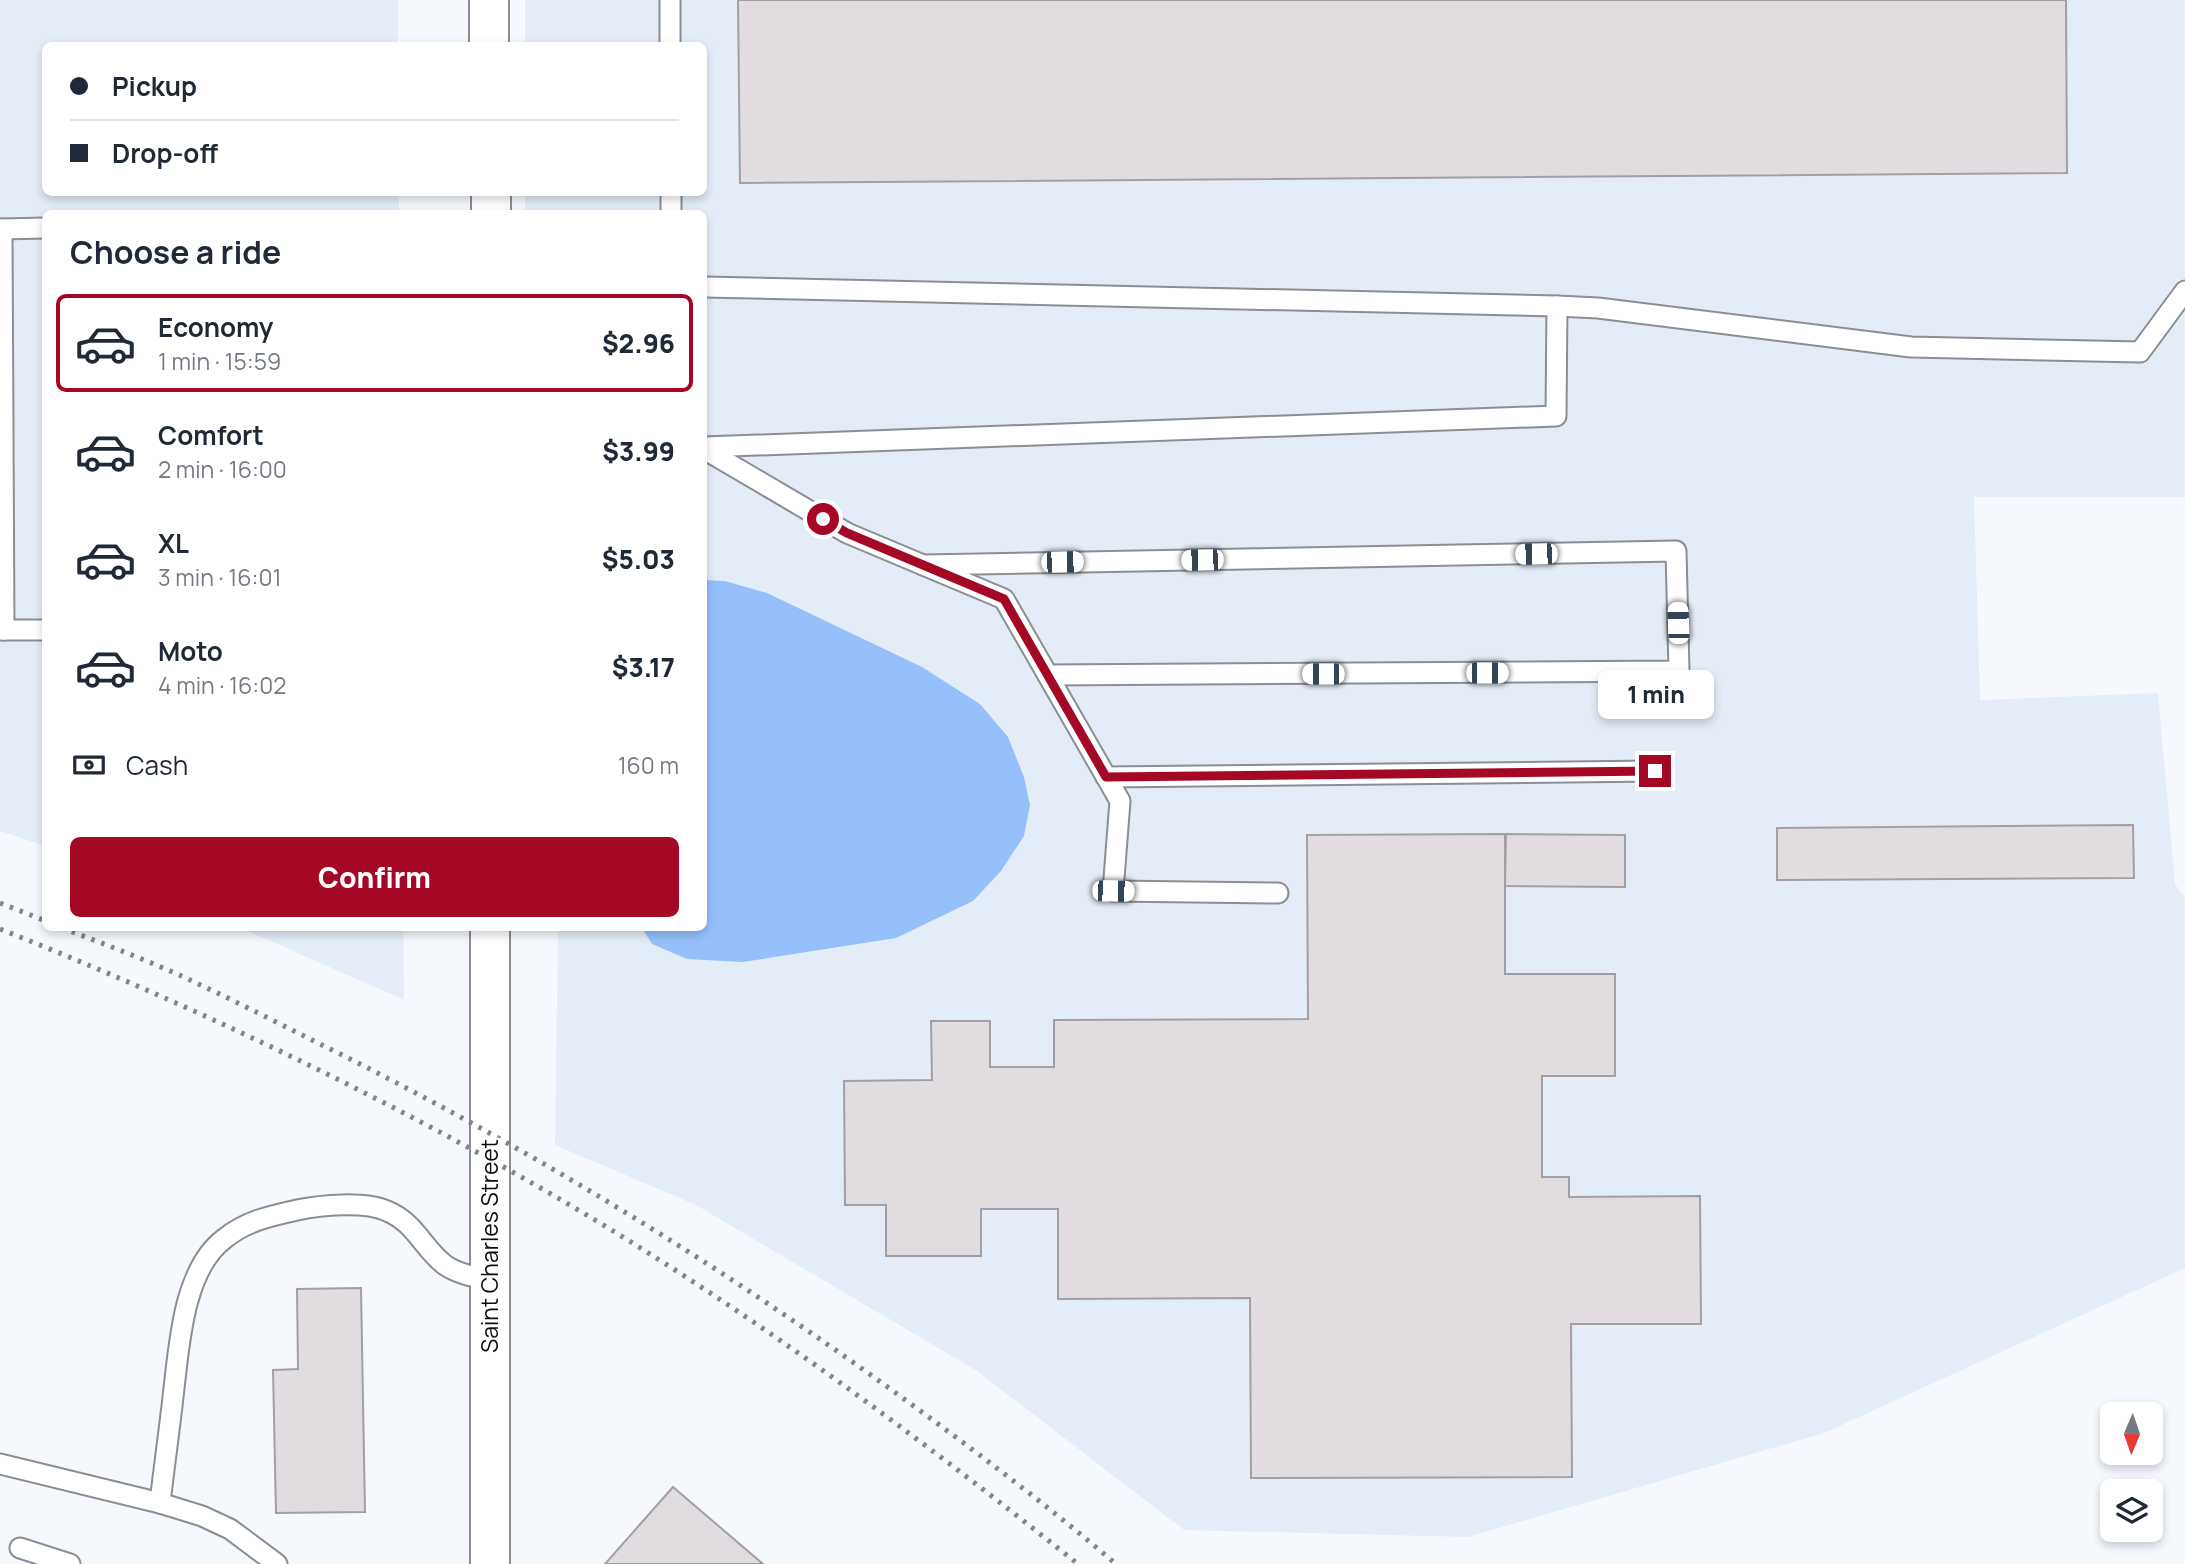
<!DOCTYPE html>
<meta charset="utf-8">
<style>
body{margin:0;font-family:Manrope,sans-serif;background:#f2f2f3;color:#1f2937;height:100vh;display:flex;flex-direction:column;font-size:26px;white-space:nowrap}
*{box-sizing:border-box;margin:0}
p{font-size:23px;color:#747a83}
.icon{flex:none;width:38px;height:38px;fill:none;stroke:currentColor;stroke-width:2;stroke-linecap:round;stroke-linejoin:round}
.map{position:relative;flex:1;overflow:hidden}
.side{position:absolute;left:42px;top:210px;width:665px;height:721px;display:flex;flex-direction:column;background:#fff;border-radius:10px;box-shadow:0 4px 10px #0003}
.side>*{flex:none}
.top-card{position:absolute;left:42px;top:42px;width:665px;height:154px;border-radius:10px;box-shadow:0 4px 10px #0003;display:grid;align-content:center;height:154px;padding:0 28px;background:#fff}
.needle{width:46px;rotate:182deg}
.controls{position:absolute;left:2100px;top:1402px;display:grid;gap:14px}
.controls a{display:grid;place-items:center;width:63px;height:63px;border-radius:10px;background:#fff;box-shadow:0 4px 10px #0003;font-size:35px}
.end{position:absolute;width:32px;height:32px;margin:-16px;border:9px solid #a40825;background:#fff;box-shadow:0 0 0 4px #fff}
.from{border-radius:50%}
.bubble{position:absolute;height:49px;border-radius:10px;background:#fff;box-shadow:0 4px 10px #0003;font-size:23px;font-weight:800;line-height:49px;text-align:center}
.car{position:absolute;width:21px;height:42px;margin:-21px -10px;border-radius:9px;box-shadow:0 0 5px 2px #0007;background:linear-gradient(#fff 24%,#345 0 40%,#fff 0 76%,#345 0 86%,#fff 0)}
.top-card b{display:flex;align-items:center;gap:24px;height:66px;font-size:26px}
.top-card b+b{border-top:2px solid #e0e1e3}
.top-card i{width:18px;height:18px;background:#1f2937}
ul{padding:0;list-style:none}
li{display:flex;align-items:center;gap:21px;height:98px;margin:0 14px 10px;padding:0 14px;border:4px solid transparent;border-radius:10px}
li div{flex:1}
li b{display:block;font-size:26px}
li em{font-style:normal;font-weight:800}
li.on{border-color:#a40825}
li>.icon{width:63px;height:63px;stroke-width:1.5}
h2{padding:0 28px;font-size:32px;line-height:84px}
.pay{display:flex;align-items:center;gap:18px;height:77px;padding:0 28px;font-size:26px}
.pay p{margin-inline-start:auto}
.cta{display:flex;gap:14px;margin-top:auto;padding:14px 28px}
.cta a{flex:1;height:80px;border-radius:10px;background:#a40825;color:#fff;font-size:28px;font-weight:800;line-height:80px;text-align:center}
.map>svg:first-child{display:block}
.built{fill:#e4ecf8}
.water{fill:#96c0fc}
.building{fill:#e1dce0;stroke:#a39ea2;stroke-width:2}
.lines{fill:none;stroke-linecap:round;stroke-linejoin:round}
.service-casing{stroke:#8b8e92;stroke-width:23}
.secondary-casing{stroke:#8b8e92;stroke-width:42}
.service{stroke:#fff;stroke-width:19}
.secondary{stroke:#fff;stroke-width:38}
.rail{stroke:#838588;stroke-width:5;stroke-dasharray:3.5 7;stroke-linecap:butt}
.route{stroke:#a40825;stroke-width:9}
.labels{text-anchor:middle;stroke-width:5;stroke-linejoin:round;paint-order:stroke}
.street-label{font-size:23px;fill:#0c0d0e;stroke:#fff}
</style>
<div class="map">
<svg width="2185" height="1564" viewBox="0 0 2185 1564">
<rect width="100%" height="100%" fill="#f5f9fe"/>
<g class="built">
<path d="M0,0H398V45L46,46V192L399,193V213L46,214L45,846L0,831Z"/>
<path d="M525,0H2185V497H1974L1980,700L2158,693L2175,884L2185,898V1268L1824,1433L1468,1537L1184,1530L977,1371L696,1205L555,1145L558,928H704V214L525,213V193L704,192V46L525,45Z"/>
<path d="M241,928H403L404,1000Z"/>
</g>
<path class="water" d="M704,580L725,581L767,593L922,667L980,704L1008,737L1024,777L1030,805L1024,836L1001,871L973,901L896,938L743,962L687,959L652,944L642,928H704Z"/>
<g class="building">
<path d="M738,0H2066L2067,173L740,183Z"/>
<path d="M2133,825L2134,878L1777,880V828Z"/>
<path d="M1505,834V974H1615V1076H1542V1177H1569V1197L1700,1196L1701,1324H1571L1572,1477L1251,1478L1250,1298L1058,1299V1209H981V1256H886V1205H845L844,1081L932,1080L931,1021H990V1067H1054V1020L1308,1019L1307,835Z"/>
<path d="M1506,834L1625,835V887L1505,886Z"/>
<path d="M361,1288L365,1512L276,1513L273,1370L298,1369L297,1289Z"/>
<path d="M673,1487L763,1564H605Z"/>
</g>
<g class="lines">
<g class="service-casing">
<g id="service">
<path d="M670,0V46"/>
<path d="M671,192V214"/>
<path d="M0,229L46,228"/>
<path d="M2,229L4,630"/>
<path d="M704,287L1557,306L1556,416L704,447"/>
<path d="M1557,306L1598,308L1911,347L2140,352L2185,291"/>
<path d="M704,449L847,533L1004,599L1120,801L1113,891L1278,893"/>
<path d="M923,565L1676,551L1679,671L1048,675"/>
<path d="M0,630H46"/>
<path d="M1106,777L1655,771"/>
<path d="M0,1464L160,1503C164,1468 169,1433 173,1397C179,1349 182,1271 224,1239C246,1221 270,1216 297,1210C321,1205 365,1201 387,1211C416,1223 423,1249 445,1265C458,1274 475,1277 490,1280"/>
<path d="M160,1503L202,1516L230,1529L277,1564"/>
<path d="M20,1548L70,1564"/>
</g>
</g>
<g class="secondary-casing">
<g id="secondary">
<path d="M489,0V46"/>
<path d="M491,192V214"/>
<path d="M490,1564V928"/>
</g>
</g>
<use href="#service" class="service"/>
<use href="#secondary" class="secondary"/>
<g class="rail">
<path d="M0,903L46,921"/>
<path d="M62,928C104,944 147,960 188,979C231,999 274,1021 316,1042C521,1143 716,1262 900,1396C974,1450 1047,1505 1116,1564"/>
<path d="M0,929C207,1011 409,1108 600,1223C768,1325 925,1442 1078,1564"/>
</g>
</g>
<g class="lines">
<path class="route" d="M823,519L847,533L1004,599L1106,777L1655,771"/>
</g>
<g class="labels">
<g class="street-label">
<text transform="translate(490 1246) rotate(-90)" y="8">Saint Charles Street</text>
</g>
</g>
</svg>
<div class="controls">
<a><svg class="needle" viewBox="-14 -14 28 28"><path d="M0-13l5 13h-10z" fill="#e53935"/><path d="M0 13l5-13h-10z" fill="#747a83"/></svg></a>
<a><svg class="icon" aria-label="layers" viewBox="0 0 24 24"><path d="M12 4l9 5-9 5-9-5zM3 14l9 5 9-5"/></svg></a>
</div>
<i class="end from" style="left:823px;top:519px"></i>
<i class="end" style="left:1655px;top:771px"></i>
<div class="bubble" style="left:1598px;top:670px;width:116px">1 min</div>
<i class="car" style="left:1536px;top:554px;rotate:269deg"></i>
<i class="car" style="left:1202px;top:560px;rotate:269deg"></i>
<i class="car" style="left:1062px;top:562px;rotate:89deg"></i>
<i class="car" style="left:1678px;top:623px;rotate:358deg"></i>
<i class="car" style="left:1487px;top:673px;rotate:90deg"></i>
<i class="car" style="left:1323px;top:674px;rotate:270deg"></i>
<i class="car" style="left:1113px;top:891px;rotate:91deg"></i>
<div class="top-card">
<b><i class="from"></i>Pickup</b>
<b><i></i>Drop-off</b>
</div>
<section class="side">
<h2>Choose a ride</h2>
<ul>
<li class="on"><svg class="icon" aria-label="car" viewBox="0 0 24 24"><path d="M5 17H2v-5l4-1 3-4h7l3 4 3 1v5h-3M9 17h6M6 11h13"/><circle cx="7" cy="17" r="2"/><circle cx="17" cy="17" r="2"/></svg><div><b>Economy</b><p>1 min · 15:59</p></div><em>$2.96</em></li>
<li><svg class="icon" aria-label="car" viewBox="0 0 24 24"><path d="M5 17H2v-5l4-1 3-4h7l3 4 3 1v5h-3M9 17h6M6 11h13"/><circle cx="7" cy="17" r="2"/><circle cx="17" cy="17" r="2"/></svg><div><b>Comfort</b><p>2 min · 16:00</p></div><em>$3.99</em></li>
<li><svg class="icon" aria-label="car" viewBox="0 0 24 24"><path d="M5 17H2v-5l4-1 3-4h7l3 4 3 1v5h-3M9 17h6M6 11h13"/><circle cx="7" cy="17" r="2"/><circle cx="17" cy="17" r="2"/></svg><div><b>XL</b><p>3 min · 16:01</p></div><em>$5.03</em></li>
<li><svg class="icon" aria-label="car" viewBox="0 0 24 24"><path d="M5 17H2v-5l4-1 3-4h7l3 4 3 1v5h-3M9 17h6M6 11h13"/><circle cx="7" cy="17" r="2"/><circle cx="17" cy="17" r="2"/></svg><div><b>Moto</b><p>4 min · 16:02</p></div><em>$3.17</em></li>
</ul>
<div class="pay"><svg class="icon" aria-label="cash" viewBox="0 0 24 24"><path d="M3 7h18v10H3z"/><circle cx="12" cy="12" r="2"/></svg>Cash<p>160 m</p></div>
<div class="cta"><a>Confirm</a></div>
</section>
</div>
